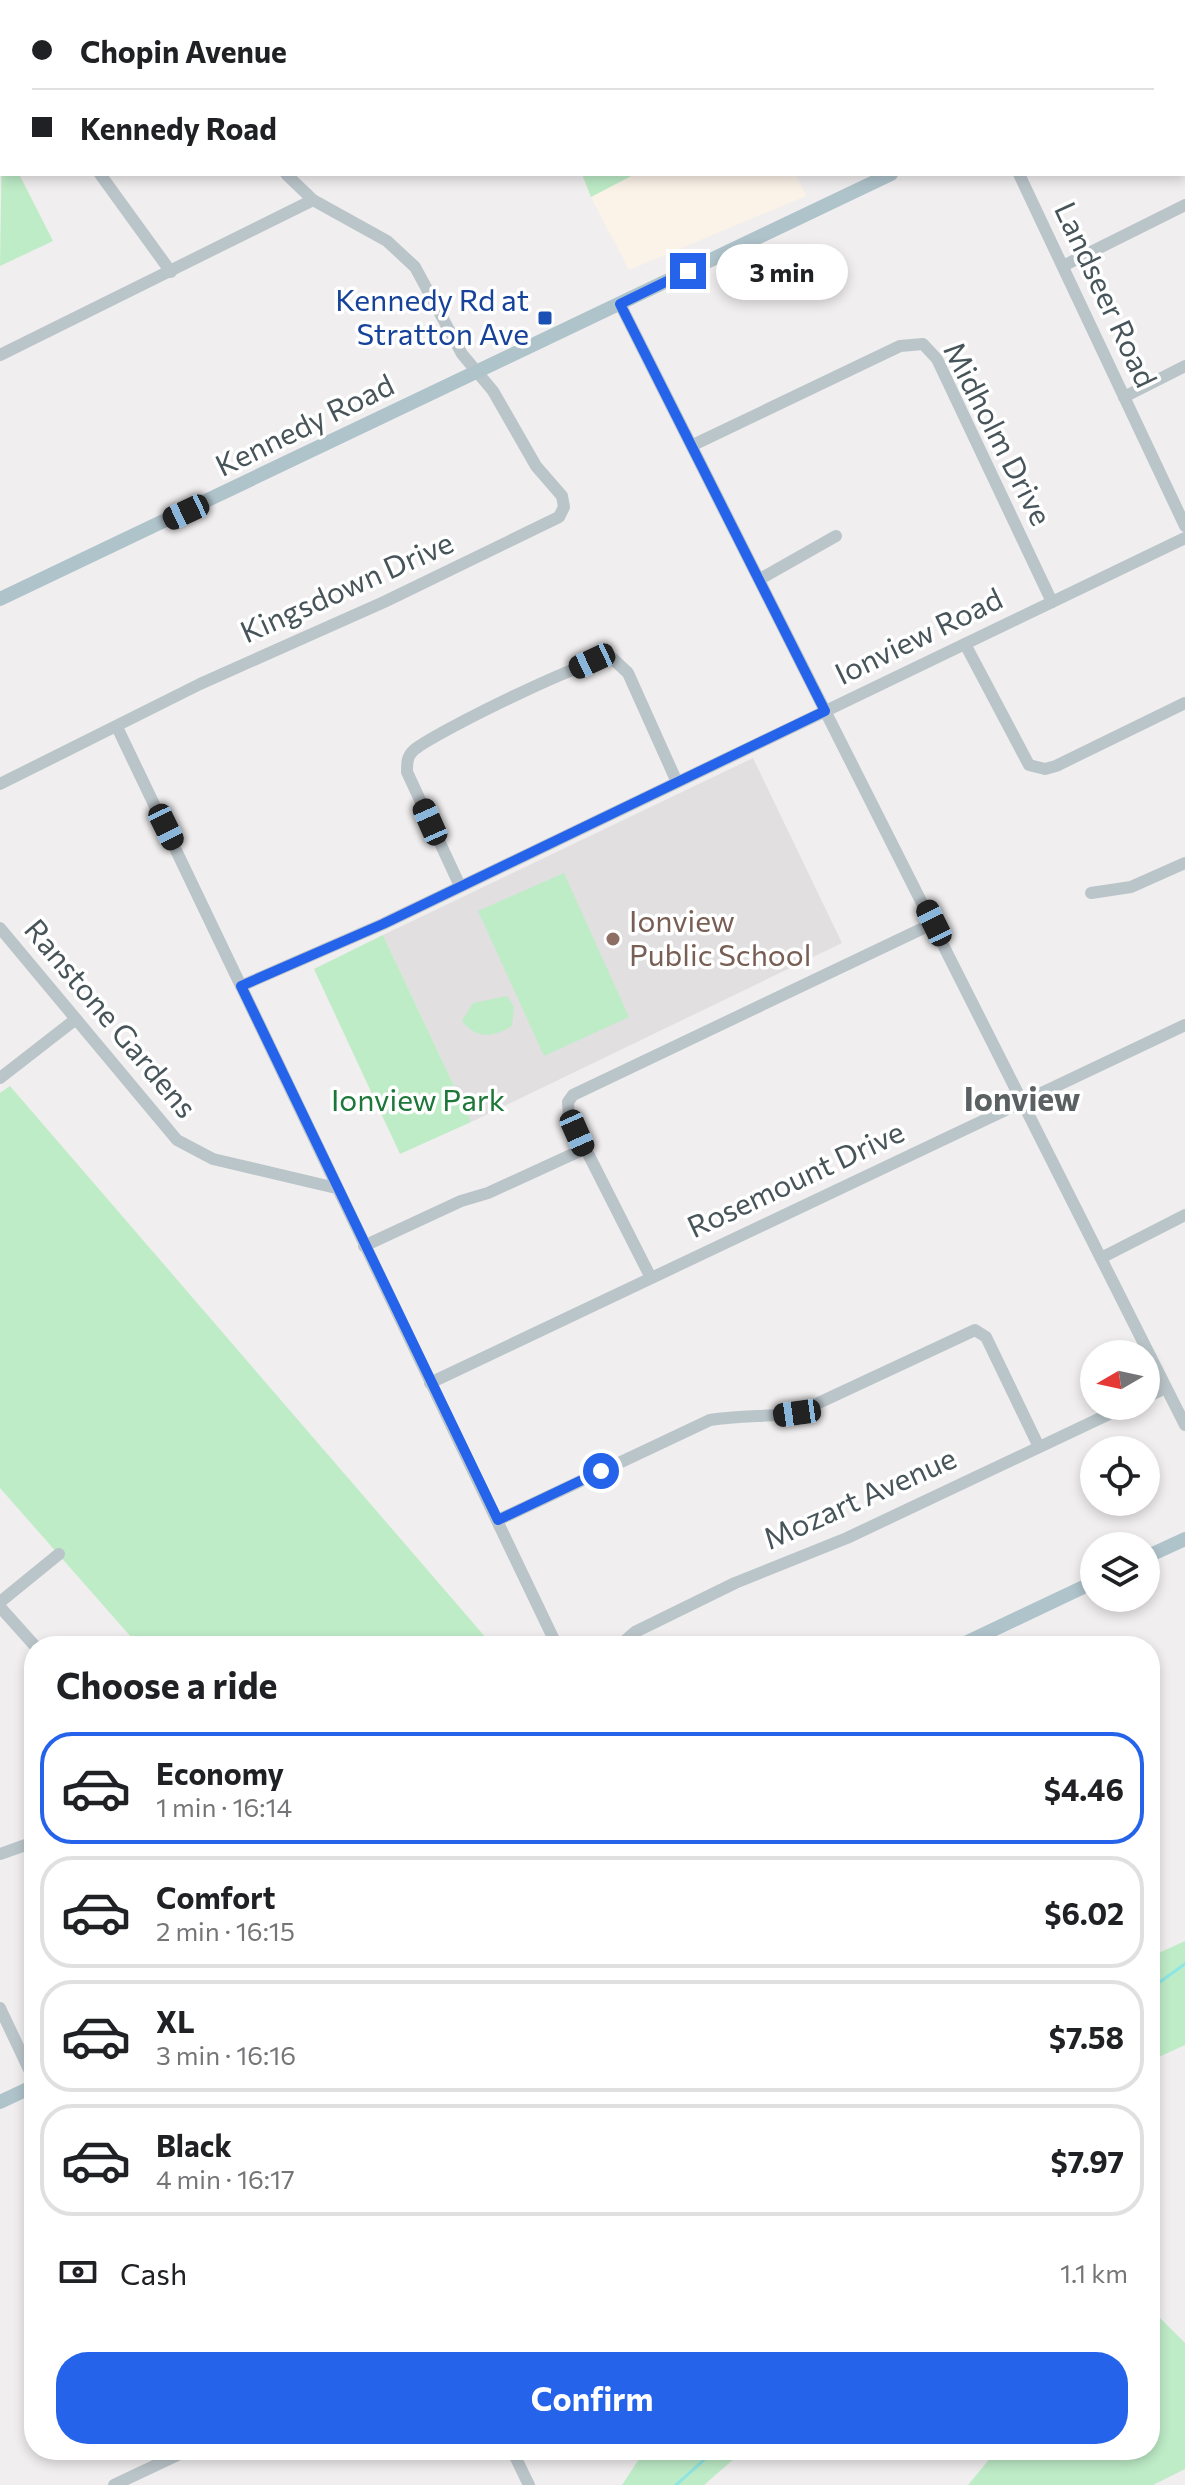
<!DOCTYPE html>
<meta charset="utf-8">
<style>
body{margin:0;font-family:Commissioner,sans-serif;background:#f6f6f6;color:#202124;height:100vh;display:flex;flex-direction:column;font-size:30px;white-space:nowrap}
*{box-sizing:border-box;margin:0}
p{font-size:26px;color:#757577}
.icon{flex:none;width:44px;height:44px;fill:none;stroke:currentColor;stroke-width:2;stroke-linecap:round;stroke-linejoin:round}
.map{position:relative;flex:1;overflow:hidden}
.details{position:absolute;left:24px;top:1636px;width:1136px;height:824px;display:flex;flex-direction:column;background:#fff;border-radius:32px;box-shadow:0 4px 12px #0003}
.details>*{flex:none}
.guide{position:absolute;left:0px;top:0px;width:1186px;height:176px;box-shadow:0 4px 12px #0003;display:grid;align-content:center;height:176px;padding:0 32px;background:#fff}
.needle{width:52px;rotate:261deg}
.buttons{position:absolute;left:1080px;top:1340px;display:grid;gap:16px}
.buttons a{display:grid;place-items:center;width:80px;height:80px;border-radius:50%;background:#fff;box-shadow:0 4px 12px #0003;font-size:40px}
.end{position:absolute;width:36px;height:36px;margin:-18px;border:10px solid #2563eb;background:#fff;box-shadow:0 0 0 4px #fff}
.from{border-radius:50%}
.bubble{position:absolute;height:56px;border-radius:28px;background:#fff;box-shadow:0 4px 12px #0003;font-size:26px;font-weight:700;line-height:56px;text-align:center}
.car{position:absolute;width:24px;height:48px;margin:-24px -12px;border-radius:10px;box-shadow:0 0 6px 2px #0007;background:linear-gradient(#222 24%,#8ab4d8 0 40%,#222 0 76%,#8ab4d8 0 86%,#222 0)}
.guide b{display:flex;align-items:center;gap:28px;height:76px;font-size:30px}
.guide b+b{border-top:2px solid #e0e0e0}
.guide i{width:20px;height:20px;background:#202124}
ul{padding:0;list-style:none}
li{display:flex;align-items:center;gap:24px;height:112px;margin:0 16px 12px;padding:0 16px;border:4px solid #e0e0e0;border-radius:32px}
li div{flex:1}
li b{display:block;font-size:30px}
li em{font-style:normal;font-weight:700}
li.active{border-color:#2563eb}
li>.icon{width:72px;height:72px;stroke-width:1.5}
h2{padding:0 32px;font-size:36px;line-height:96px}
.pay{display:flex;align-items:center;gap:20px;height:88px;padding:0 32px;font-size:30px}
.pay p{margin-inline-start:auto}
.button{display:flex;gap:16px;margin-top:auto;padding:16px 32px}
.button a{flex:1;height:92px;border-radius:32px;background:#2563eb;color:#fff;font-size:32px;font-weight:700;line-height:92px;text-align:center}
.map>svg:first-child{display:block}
.commercial{fill:#fbf2e8}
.education{fill:#e1dfe0}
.green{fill:#beecc7}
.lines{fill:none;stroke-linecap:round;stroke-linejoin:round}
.stream{stroke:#8ee5e6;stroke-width:3}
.minor{stroke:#bac5ca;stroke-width:12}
.major{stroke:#afc3cb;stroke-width:14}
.route{stroke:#2563eb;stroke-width:10}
.transit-dot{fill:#1a4fb4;stroke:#fff;stroke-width:3}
.education-dot{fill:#8d6e63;stroke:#fff;stroke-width:3}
.labels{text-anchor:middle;stroke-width:7;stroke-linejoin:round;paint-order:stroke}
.street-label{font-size:30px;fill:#47555a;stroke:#fff}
.transit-label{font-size:30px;fill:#164399;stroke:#fff;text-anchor:end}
.education-label{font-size:30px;fill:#785e54;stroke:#fff;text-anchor:start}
.park-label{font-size:30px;fill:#1c7738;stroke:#fff}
.neighbourhood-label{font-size:32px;font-weight:bold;fill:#5b6062;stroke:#fff}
</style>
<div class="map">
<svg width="1185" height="2485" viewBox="0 0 1185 2485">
<rect width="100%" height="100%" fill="#f0eeee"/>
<path class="commercial" d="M635,174H796L806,196L629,270L591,197Z"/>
<path class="education" d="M753,758L842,943L471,1122L383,935Z"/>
<g class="green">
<path d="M2,144V174H19L53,241L0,266Z"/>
<path d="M582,174H635L591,197Z"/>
<path d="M564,873L629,1017L544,1056L478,911Z"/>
<path d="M383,935L471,1122L400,1154L314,969Z"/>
<path d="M507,996L514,1007L512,1026C493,1037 477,1040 462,1021L473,1003Z"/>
<path d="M10,1086L493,1646H139L0,1488V1093Z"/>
<path d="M1185,1941V2045L1150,2061V1957Z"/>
<path d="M1150,2308L1185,2343V2469L1153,2485H968L997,2450H1150Z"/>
<path d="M645,2450H744L704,2485H622Z"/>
</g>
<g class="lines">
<g class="stream">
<path d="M1150,1989L1185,1964"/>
<path d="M676,2485L715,2450"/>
</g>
<g class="minor">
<path d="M173,0L174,2"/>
<path d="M357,0L359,2"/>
<path d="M538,0L540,2"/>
<path d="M106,2L110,0"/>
<path d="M0,53L2,52"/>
<path d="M100,174L171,272"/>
<path d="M1019,174L1185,526"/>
<path d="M1063,266L1185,205"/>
<path d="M620,304L1185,1425"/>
<path d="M0,355L313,200"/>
<path d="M1124,397L1185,366"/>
<path d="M693,445L900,346L923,344L937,359L1052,602"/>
<path d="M760,579L836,536"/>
<path d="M965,644L1029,765L1045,769L1056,766L1185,703"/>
<path d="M117,727L557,1646"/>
<path d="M0,784L200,684L384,602L559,517L564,507L562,496L536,466L493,391L462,354L415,267L387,241L313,200L286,174"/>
<path d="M460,886L407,772C407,763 407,756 414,750C434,733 592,655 612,658L628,673L676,780"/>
<path d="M1091,893L1131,887L1185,863"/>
<path d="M0,928L177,1140L213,1159L336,1188"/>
<path d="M241,986L383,924L1185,538"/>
<path d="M0,1078L76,1019"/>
<path d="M364,1246L461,1201L488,1193L584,1149"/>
<path d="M1101,1258L1185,1215"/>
<path d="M651,1278L569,1116L568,1102L573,1095L934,923"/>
<path d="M430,1383L1185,1025"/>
<path d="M1146,1397L1166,1388"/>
<path d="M498,1520L710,1420C740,1415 768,1417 797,1413L975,1330L986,1337L1039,1447"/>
<path d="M0,1602L59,1554"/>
<path d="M0,1607L35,1646"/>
<path d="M619,1646L635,1632L735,1583L847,1538L1126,1406"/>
<path d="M0,1854L34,1842"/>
<path d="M0,2008L34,2080"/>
<path d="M512,2450L529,2485"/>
<path d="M114,2485L188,2450"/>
</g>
<g class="major">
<path d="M1184,34L1185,33"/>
<path d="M0,599L891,174"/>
<path d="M1146,1557L1185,1539"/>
<path d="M959,1646L1094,1582"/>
<path d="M0,2102L34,2086"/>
</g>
</g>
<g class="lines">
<path class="route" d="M601,1471L498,1520L241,986L383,924L825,711L620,304L688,271"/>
</g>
<rect class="transit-dot" x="537" y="310" width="16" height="16" rx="4"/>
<circle class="education-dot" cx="613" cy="939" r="8"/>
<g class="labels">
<g class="street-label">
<text transform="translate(1105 295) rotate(65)" y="10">Landseer Road</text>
<text transform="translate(305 426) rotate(-26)" y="10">Kennedy Road</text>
<text transform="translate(997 434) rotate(63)" y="10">Midholm Drive</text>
<text transform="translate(347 588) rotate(-24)" y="10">Kingsdown Drive</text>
<text transform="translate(919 637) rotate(-26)" y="10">Ionview Road</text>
<text transform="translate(110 1019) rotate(50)" y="10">Ranstone Gardens</text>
<text transform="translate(796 1180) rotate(-25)" y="10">Rosemount Drive</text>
<text transform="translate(860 1499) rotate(-24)" y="10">Mozart Avenue</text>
</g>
<g class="transit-label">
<text x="529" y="311">Kennedy Rd at<tspan x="529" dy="34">Stratton Ave</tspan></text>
</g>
<g class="education-label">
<text x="629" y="932">Ionview<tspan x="629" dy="34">Public School</tspan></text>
</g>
<g class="park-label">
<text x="418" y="1111">Ionview Park</text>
</g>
<g class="neighbourhood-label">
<text x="1022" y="1111">Ionview</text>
</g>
</g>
</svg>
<div class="buttons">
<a><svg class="needle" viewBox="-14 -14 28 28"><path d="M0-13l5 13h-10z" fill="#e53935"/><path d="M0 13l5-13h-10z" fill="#757577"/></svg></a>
<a><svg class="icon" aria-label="locate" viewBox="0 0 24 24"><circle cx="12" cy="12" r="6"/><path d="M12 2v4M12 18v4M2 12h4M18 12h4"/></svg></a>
<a><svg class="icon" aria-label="layers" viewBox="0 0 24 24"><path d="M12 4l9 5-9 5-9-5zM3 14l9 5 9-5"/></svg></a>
</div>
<i class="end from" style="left:601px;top:1471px"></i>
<i class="end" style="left:688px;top:271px"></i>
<div class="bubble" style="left:716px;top:244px;width:132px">3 min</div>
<i class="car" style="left:186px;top:512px;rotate:245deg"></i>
<i class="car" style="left:592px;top:661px;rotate:245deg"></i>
<i class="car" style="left:430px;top:822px;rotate:336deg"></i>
<i class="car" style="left:166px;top:827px;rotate:154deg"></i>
<i class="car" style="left:934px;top:923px;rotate:334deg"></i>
<i class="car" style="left:577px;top:1133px;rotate:156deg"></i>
<i class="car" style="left:797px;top:1413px;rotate:262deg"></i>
<div class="guide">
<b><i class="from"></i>Chopin Avenue</b>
<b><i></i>Kennedy Road</b>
</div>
<section class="details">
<h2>Choose a ride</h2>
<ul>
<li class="active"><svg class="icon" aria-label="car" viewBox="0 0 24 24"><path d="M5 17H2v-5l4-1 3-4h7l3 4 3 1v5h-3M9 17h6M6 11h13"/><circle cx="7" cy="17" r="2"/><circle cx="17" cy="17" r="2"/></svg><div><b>Economy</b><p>1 min · 16:14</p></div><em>$4.46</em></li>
<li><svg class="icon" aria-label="car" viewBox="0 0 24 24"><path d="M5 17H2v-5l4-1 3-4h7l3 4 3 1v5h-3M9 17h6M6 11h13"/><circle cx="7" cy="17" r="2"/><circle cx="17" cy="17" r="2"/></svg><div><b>Comfort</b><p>2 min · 16:15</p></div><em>$6.02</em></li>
<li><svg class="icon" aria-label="car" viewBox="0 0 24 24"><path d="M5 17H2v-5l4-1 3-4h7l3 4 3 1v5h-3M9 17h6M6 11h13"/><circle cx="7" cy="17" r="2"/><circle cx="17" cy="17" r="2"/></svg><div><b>XL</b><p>3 min · 16:16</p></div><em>$7.58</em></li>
<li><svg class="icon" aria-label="car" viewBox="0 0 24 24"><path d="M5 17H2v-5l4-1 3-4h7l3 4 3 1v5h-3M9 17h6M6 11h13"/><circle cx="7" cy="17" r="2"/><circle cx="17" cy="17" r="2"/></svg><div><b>Black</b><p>4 min · 16:17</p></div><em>$7.97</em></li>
</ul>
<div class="pay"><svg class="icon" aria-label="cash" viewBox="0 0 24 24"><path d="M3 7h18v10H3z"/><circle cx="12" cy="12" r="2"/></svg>Cash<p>1.1 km</p></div>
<div class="button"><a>Confirm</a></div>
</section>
</div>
